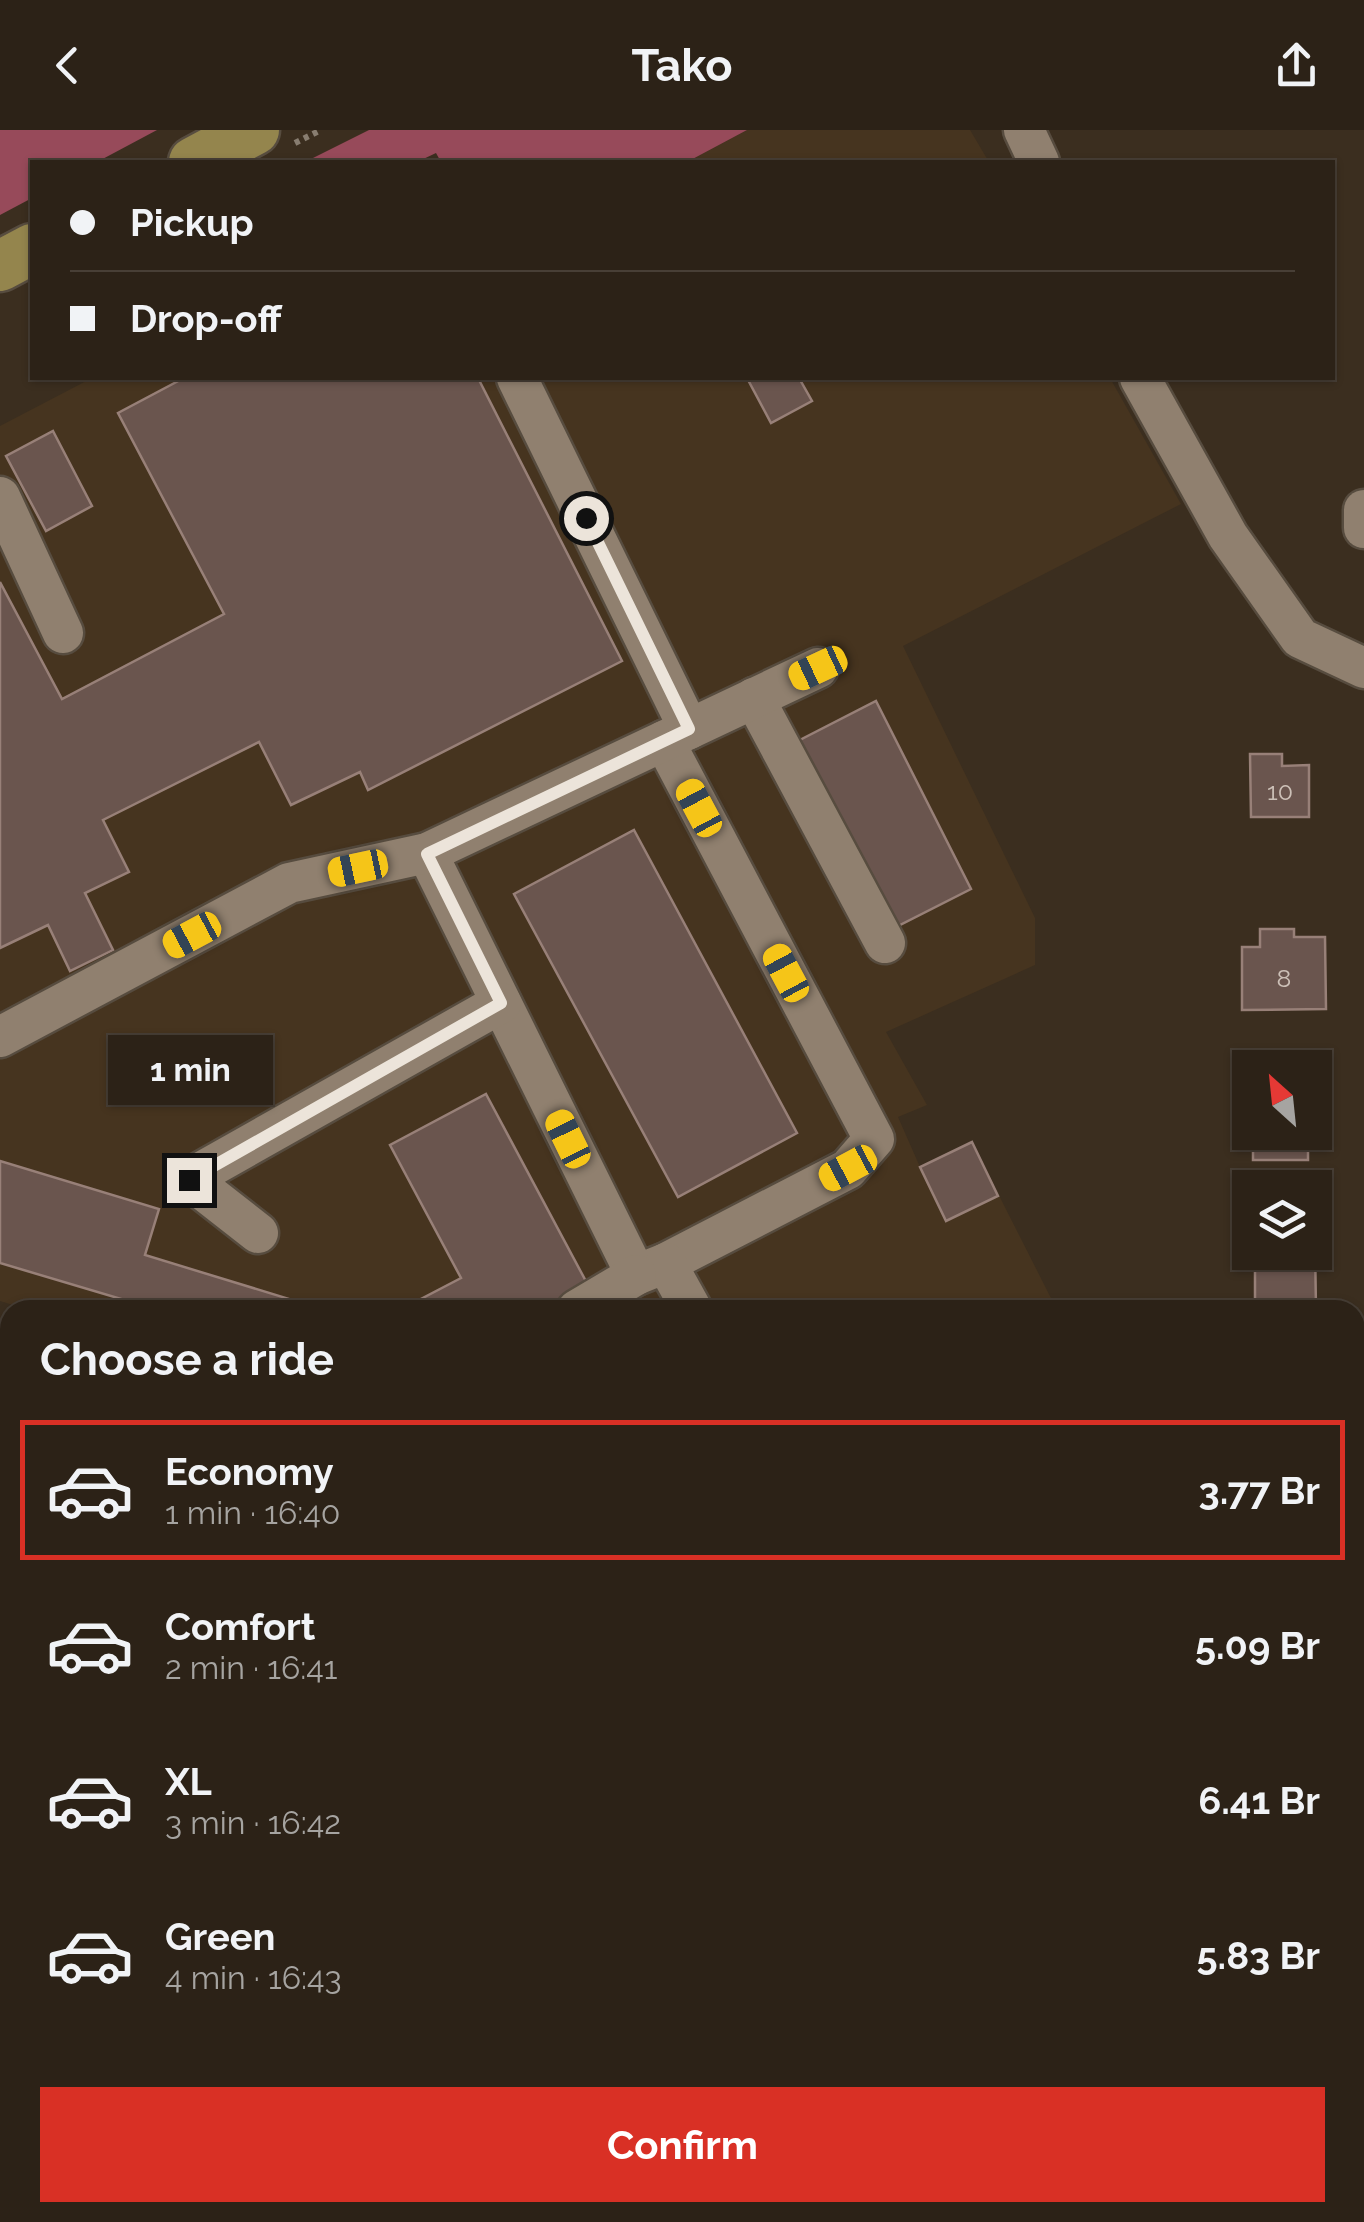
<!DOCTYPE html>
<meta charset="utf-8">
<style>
body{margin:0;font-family:Raleway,sans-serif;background:#382f24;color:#f1f3f6;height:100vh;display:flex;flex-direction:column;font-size:38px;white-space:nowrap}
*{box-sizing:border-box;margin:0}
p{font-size:32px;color:#a6a4a1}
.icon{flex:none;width:55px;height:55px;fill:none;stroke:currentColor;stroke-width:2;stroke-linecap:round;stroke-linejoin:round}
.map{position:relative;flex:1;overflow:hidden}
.details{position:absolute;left:0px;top:1170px;width:1365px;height:922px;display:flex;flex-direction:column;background:#2c2217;border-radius:30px 30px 0 0;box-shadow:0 2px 8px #0004,0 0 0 2px #483f36}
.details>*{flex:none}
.hud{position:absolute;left:30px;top:30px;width:1305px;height:220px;border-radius:0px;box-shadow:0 2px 8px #0004,0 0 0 2px #483f36;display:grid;align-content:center;height:220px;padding:0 40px;background:#2c2217}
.needle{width:65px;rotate:333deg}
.fabs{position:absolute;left:1232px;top:920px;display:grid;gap:20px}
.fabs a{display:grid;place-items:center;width:100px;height:100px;border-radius:0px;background:#2c2217;box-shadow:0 2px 8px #0004,0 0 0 2px #483f36;font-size:50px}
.end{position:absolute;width:45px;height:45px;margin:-22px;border:12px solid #ece4da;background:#111;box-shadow:0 0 0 5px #111}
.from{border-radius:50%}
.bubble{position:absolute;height:70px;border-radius:0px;background:#2c2217;box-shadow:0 2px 8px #0004,0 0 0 2px #483f36;font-size:32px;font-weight:700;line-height:70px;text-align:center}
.car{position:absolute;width:30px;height:60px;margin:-30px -15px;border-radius:12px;box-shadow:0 0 8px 2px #0007;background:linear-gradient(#f5c518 24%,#345 0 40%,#f5c518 0 76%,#345 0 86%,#f5c518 0)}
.hud b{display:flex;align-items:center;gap:35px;height:95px;font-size:38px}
.hud b+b{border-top:2px solid #483f36}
.hud i{width:25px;height:25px;background:#f1f3f6}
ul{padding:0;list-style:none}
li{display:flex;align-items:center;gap:30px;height:140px;margin:0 20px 15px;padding:0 20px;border:5px solid transparent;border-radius:0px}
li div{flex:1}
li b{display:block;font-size:38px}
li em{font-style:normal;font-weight:700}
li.current{border-color:#d93025}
li>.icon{width:90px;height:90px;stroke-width:1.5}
h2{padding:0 40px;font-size:45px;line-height:120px}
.primary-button{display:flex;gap:20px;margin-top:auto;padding:20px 40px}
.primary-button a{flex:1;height:115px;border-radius:0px;background:#d93025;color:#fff;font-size:40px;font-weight:700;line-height:115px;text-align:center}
header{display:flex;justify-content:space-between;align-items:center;height:130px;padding:0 40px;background:#2c2217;font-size:45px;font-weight:700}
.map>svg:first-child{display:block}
.built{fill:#46341f}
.forest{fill:#974a5a}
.building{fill:#6a554e;stroke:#988078;stroke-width:2.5}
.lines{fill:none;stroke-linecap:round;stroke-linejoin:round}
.minor-casing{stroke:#574c3f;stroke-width:45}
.major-casing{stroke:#574c3f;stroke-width:55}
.path{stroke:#887d70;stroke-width:6;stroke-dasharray:5 5;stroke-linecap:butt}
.minor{stroke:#90806f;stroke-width:40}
.major{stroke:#94854d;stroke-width:50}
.rail{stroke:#cac1b6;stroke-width:8;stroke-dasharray:12 12;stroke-linecap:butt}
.route{stroke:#ece4da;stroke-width:12}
.labels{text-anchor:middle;stroke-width:10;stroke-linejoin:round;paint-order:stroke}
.number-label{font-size:25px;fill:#ccc0b7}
</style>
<header><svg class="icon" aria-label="back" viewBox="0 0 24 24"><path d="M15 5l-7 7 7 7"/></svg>Tako<svg class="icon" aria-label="share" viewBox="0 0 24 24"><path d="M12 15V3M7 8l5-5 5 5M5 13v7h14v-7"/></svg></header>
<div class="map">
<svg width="1364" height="2092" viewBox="0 0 1364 2092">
<rect width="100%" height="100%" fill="#3b2e1f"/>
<g class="built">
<path d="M747,0H970L989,32H687Z"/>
<path d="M92,248H1110L1181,374L903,516L1035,788V835L886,902L927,975L898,987L920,1037L972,1012L1057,1180H29L0,1171V296Z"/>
<path d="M0,2000L10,2001V2082H467L518,2092H0Z"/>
</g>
<g class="forest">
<path d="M0,0H157L97,32H32V68L0,85Z"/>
<path d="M369,0H747L687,32H441L436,23L417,32H305Z"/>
<path d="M0,1259L10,1262V1769L0,1767Z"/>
</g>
<g class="building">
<path d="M184,248H478L622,531L368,660L360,642L291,675L259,612L103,690L129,742L85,763L113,820L70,841L48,795L0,818V452L62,569L224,484L118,283Z"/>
<path d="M747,248H799L812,271L771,293Z"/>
<path d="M53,301L92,376L46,401L6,326Z"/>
<path d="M876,571L971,759L890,800L794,613Z"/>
<path d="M1250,624H1282V636L1309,635V687H1251Z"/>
<path d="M634,700L797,1003L678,1067L514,764Z"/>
<path d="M1260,799H1294V807H1325L1326,879L1242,880V817H1260Z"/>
<path d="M1239,958H1250V1002H1308V1030H1253V1016H1238Z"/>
<path d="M486,964L589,1157L546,1180H425L419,1170L461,1148L390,1015Z"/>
<path d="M972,1012L998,1066L946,1091L920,1037Z"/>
<path d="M0,1031L159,1079L145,1125L312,1176L311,1180H158L0,1133Z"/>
<path d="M1315,1114L1316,1180H1255V1122H1315Z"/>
<path d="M1355,1785L1364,1793V1809L1355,1820Z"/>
</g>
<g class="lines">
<g class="minor-casing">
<g id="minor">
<path d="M1024,0L1039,32"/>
<path d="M517,248L689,599"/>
<path d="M1140,248L1228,406L1300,508L1364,538"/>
<path d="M0,367L63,503"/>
<path d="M1364,380V398"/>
<path d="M754,568L885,813"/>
<path d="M427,723L636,1145L666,1133L848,1039L874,1009L664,611"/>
<path d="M0,907L289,753L427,723L818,538"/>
<path d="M258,1103L189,1049L501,873"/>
<path d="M666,1133L692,1180"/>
<path d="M577,1180L636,1145"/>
<path d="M1355,1496L1364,1495"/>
<path d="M1355,1740L1364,1744"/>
<path d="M1327,2082L1338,2092"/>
</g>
</g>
<g class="major-casing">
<g id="major">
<path d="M194,32L254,0"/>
<path d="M0,136L32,119"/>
</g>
</g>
<path class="path" d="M295,13L321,0"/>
<use href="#minor" class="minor"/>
<use href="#major" class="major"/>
<g class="rail">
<path d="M0,1225L10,1229"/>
<path d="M0,1901L10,1902"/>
<path d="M0,2049L10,2051"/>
<path d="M0,2067L10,2068"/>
<path d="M179,2082L253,2092"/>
<path d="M737,2082L762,2092"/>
<path d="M1272,2082L1284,2092"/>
</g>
</g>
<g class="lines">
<path class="route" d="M189,1050L501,873L427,724L689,599L586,388"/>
</g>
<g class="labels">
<g class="number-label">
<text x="1280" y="670">10</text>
<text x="1284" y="857">8</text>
</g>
</g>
</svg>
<div class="fabs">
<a><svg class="needle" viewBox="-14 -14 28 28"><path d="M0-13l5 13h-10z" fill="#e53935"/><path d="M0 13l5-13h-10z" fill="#a6a4a1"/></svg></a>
<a><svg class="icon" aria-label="layers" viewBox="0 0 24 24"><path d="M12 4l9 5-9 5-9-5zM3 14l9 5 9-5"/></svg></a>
</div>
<i class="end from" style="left:586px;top:388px"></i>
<i class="end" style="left:189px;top:1050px"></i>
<div class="bubble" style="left:108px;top:905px;width:165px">1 min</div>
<i class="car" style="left:818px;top:538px;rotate:245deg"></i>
<i class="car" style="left:699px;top:678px;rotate:332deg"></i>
<i class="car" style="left:358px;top:738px;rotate:258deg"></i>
<i class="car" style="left:192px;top:805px;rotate:242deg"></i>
<i class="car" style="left:786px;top:843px;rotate:332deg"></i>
<i class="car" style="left:568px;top:1009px;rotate:334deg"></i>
<i class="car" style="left:848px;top:1038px;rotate:242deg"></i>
<div class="hud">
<b><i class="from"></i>Pickup</b>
<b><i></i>Drop-off</b>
</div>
<section class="details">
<h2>Choose a ride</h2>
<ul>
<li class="current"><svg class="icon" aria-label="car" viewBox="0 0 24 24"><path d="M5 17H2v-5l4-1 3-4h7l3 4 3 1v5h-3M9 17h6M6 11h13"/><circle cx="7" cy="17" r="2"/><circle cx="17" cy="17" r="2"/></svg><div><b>Economy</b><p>1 min · 16:40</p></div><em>3.77 Br</em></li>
<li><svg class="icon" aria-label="car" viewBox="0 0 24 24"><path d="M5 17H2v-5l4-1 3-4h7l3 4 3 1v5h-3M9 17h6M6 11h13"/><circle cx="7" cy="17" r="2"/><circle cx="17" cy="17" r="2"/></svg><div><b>Comfort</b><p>2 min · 16:41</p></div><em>5.09 Br</em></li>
<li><svg class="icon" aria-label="car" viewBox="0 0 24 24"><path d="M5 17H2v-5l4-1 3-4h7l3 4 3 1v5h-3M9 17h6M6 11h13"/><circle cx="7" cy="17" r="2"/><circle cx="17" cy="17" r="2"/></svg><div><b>XL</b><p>3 min · 16:42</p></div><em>6.41 Br</em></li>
<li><svg class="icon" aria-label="car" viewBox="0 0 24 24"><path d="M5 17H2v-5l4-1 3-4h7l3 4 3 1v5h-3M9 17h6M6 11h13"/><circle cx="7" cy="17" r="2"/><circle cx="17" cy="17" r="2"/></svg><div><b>Green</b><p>4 min · 16:43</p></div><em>5.83 Br</em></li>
</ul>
<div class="primary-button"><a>Confirm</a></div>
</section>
</div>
